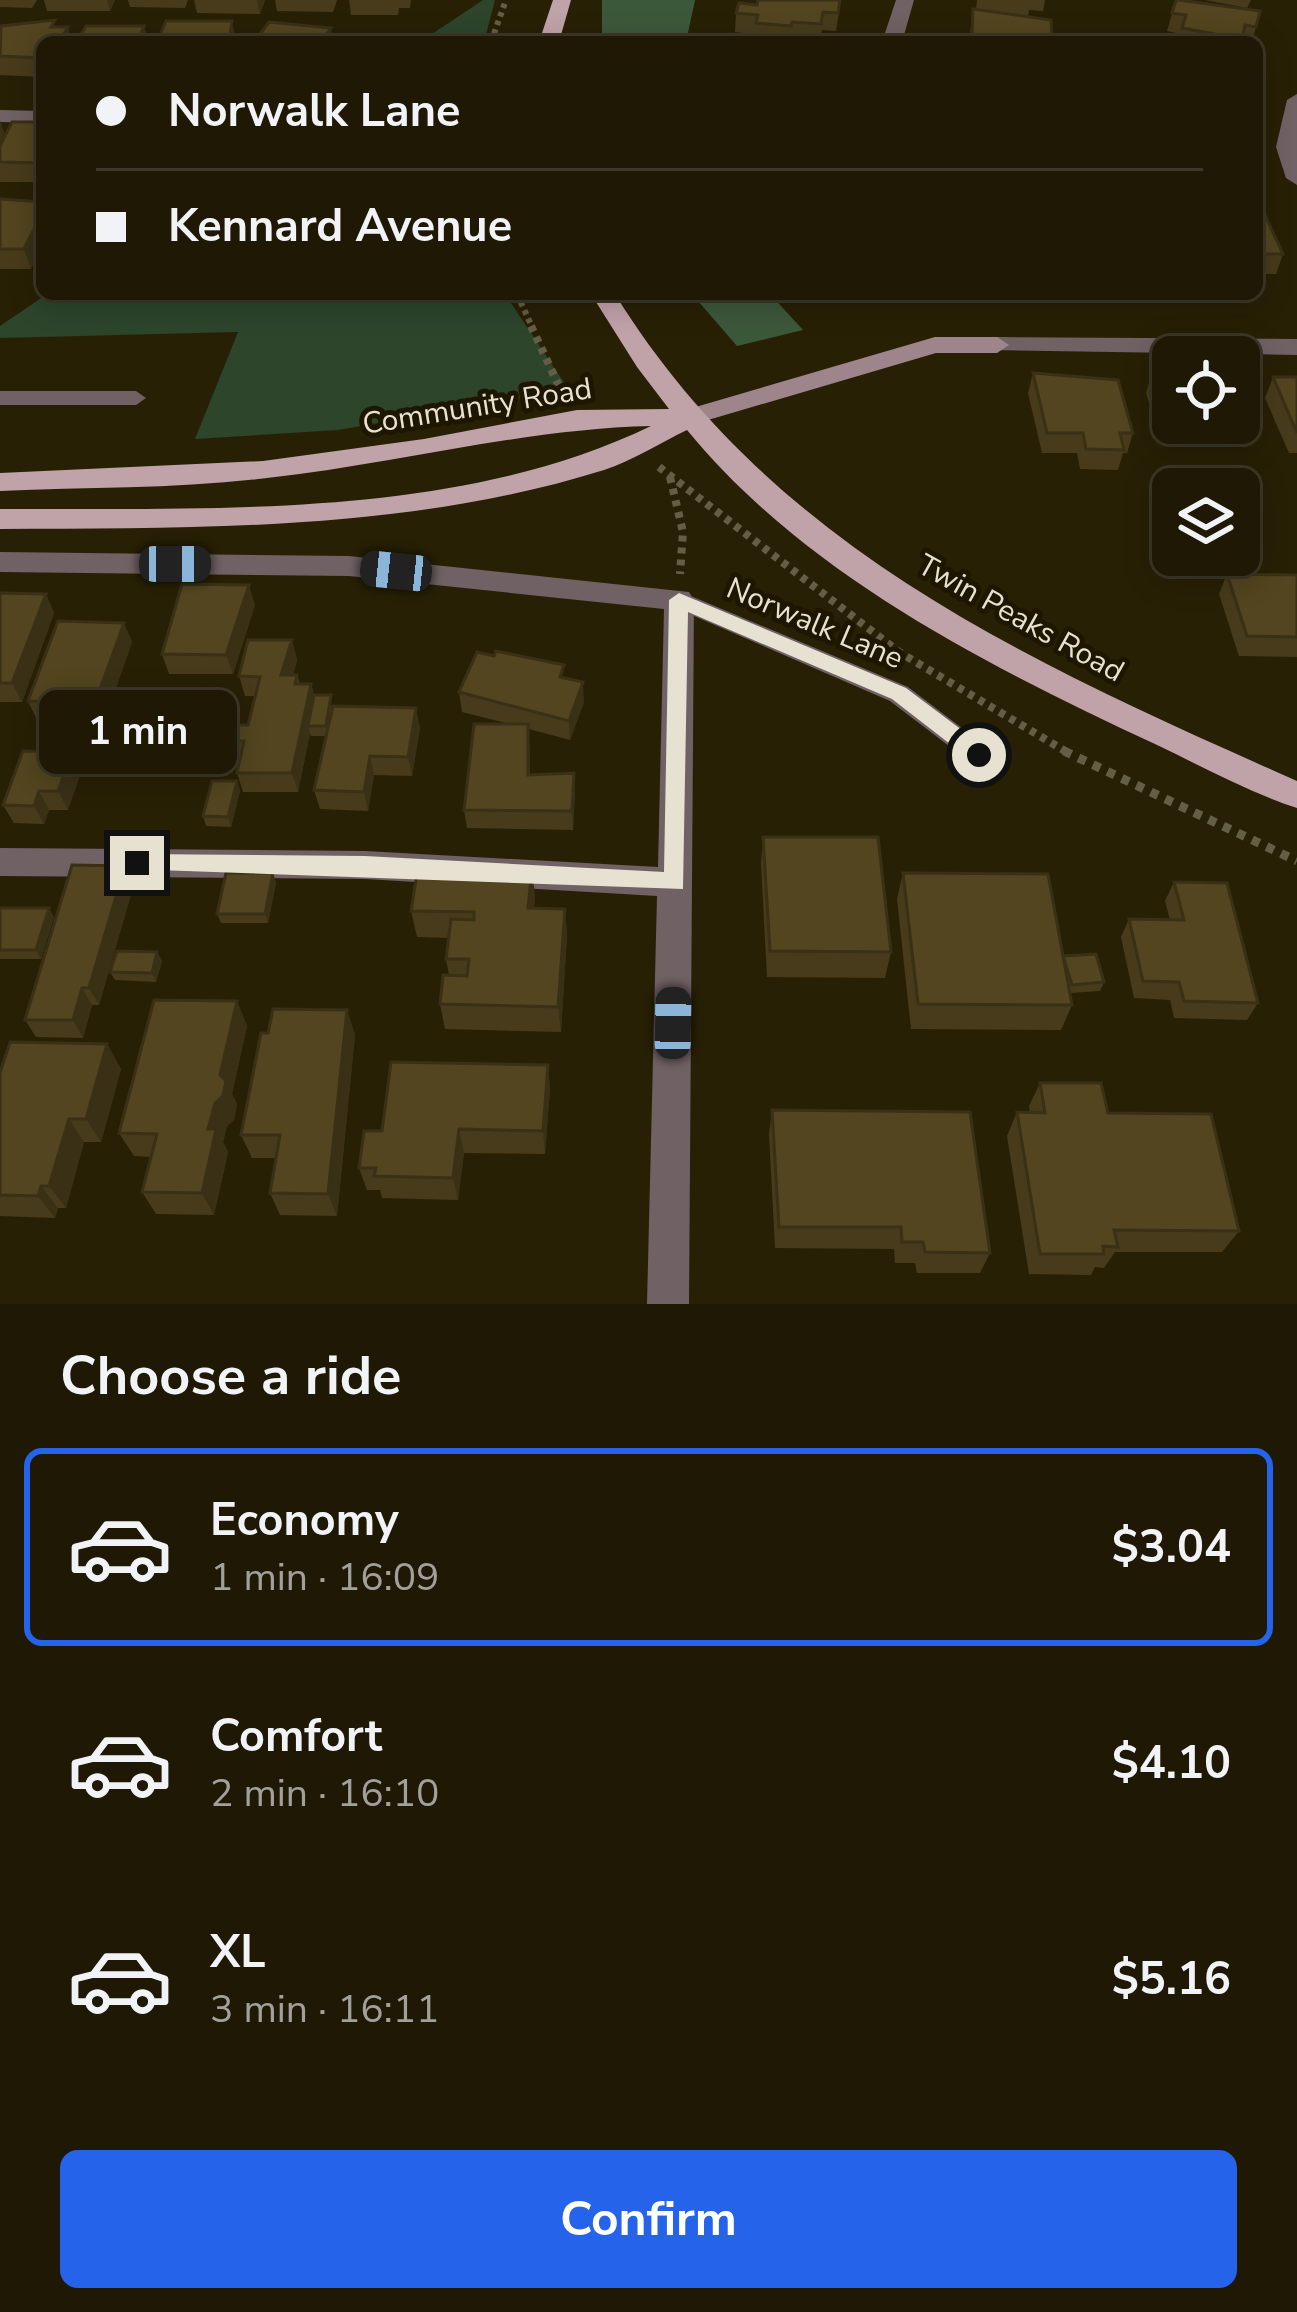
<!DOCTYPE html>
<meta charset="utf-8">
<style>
body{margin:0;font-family:"Nunito Sans",sans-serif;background:#26210e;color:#f1f3f6;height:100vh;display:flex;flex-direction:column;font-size:45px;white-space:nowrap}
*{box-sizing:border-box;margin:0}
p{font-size:39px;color:#a1a09a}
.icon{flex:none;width:66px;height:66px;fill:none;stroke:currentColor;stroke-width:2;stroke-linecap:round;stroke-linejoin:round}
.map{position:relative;height:1304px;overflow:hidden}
.panel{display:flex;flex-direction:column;background:#1e1804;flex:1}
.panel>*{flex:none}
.guide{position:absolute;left:36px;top:36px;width:1227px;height:264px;border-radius:18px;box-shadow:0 6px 30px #0003,0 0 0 3px #3c3726;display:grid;align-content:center;height:264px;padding:0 60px;background:#1e1804}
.fabs{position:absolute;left:1152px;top:336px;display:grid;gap:24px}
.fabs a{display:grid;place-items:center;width:108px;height:108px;border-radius:18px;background:#1e1804;box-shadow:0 6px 30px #0003,0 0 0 3px #3c3726;font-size:60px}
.end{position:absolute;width:54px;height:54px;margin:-27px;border:15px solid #e6e1d1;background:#111;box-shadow:0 0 0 6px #111}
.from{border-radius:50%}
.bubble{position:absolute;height:84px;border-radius:18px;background:#1e1804;box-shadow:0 6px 30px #0003,0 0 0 3px #3c3726;font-size:39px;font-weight:700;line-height:84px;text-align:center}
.car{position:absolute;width:36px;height:72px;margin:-36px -18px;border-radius:15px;box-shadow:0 0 9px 3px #0007;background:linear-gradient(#222 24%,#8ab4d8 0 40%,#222 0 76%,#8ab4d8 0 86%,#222 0)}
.guide b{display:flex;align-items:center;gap:42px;height:114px;font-size:45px}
.guide b+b{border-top:3px solid #3c3726}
.guide i{width:30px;height:30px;background:#f1f3f6}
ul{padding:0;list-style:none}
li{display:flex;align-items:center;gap:36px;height:198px;margin:0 24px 18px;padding:0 36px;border:6px solid transparent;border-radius:18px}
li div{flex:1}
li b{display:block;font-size:45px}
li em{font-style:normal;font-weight:700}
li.selected{border-color:#2563eb}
li>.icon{width:108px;height:108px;stroke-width:1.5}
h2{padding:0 60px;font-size:54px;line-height:144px}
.primary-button{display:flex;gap:24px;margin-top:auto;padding:24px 60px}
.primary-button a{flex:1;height:138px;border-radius:18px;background:#2563eb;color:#fff;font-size:48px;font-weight:700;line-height:138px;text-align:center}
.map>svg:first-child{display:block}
.green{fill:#2c452b}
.forest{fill:#3c583b}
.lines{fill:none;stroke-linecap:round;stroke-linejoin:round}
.path-far2{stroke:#655e46;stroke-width:6;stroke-dasharray:4.5 4.5;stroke-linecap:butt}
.path-far1{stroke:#655e46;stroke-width:8;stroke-dasharray:6 6;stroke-linecap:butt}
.path{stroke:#655e46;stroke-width:9;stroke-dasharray:8 8;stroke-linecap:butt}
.lane{fill:#706165;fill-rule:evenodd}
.street{fill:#706165;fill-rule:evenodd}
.secondary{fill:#9d858b;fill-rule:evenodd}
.primary{fill:#c0a2a9;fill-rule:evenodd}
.wall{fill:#473b1b}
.shaded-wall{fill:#393016}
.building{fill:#52451f;stroke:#393016;stroke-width:3}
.route{fill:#e6e1d1}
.labels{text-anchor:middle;stroke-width:10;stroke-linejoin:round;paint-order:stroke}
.street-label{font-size:30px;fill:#e6e1d1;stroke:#1f1600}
</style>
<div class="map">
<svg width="1297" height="1304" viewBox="0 0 1297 1304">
<rect width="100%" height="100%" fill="#282005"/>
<g class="green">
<path d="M483,0H495L484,42H420Z"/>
<path d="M47,294H505L569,390L338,430L195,439L238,332L0,338V326Z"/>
</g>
<g class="forest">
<path d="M602,0H695L686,42H602Z"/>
<path d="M692,294H770L803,330L737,346Z"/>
</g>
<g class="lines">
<g class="path-far2">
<path d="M491,42L506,0"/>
<path d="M517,294L533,329"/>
</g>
<g class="path-far1">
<path d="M531,326L558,384L568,393"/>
<path d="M659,467L899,652L1070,754"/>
<path d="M670,477L683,532L680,574"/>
</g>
<path class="path" d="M1064,751L1297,861"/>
<g class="lane">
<path d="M0,391H136L146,398L136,405H0Z"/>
<path d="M679,591L908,687L988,748L992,755L988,762H970L890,701L671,606L667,600Z"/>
</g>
<g class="street">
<path d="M896,0H914L902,42H882Z"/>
<path d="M1297,94V185L1286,178L1276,147L1287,100Z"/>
<path d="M0,110L42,111V123L0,122Z"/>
<path d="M997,337L1297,339V355L988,350L985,345Z"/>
<path d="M0,552L349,556L689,592L694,600L689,1304H647L657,896L365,879L0,876V848L365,851L658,867L664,609L349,576L0,572Z"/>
</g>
<path class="secondary" d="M935,337H997L1009,345L997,353H936L691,425L678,417L682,411Z"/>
<g class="primary">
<path d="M553,0H571L559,42H539Z"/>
<path d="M591,294H615C773,550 1032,663 1297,781V808C1248,792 1201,766 1155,744C988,666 806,575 687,430C660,443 632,461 604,470C409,531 201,528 0,529V509C211,508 457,520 651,426C522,429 396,464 267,478C179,489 89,487 0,491V473L263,461L424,439L577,410L669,409L637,367Z"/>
</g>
</g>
<g class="wall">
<path d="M0,0H37L32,8L0,7Z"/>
<path d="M44,0H115L110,11H47Z"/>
<path d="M128,0H188L185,8L130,7Z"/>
<path d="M194,0H265L260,14L197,13Z"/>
<path d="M275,0H337L333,12L277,11Z"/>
<path d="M349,0H411L410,8H399L398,15H351Z"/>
<path d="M841,0L836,31L822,30L820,42L798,41L735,32L736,13L757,5Z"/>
<path d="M977,0H1045L1043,11L1029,10L1028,16L1052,42H969L973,9L976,10Z"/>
<path d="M1176,0L1260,11L1252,42H1178L1180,34L1167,31Z"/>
<path d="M1205,0H1251L1247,8Z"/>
<path d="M0,27L42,42V77L0,75Z"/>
<path d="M0,121L5,136L42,122V182H0Z"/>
<path d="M0,199L42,202L31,269H0Z"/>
<path d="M1257,215L1283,254L1276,274H1257Z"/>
<path d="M1122,294H1166L1165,298H1123Z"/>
<path d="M1033,373L1133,433L1127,453H1123L1118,470L1080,469L1077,453H1042L1028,393Z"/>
<path d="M1152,373H1173V423H1239L1249,426L1242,446L1169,445L1161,419H1154L1146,393Z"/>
<path d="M1273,377H1297V453H1289L1265,398Z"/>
<path d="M1227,574L1297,575V657L1239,656L1219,594Z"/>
<path d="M0,593L46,594L54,613L22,702H0Z"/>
<path d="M255,605L233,674H169L162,654Z"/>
<path d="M124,623L132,642L104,722L37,720L28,701Z"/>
<path d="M292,640L297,660L293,675H297L300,684H311L314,695L333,706L420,728L412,776L374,775L368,811L320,809L314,790L326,736H311L310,733L298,792H243L237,773L240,760H238L231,740L248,725L255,696H245L239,676Z"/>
<path d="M565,678L584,702L570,740L529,729L530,775L574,773L575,792L573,830L467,828L464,810L510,724L462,712L459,692Z"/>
<path d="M81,772L68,810H49L44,824L14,823L3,805Z"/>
<path d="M237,781L240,791L231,827L206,826L203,816Z"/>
<path d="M763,837L891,952L885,978L767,977L761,864Z"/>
<path d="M125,866L134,884L99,1005H92L83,1038L36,1037L25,1020Z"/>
<path d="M273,873L276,883L268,923H221L217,914Z"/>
<path d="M903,873L1063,956L1104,982L1100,991L1070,993L1072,1005L1061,1030L911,1029L897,899Z"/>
<path d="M1174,882L1258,1003L1247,1020L1174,1018L1170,1000L1134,998L1121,937L1129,919L1170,920L1165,901Z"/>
<path d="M535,896L534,908L565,909L567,935L561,1032L445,1029L440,1004L449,975L446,959L448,938L417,937L411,911Z"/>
<path d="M0,908L54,917L41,959H0Z"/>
<path d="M157,952L162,961L156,982L115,980L110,972Z"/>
<path d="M237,1001L247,1026L232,1094L237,1104L234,1120L227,1126L223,1142L228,1152L214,1215L156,1214L142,1192L151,1157L134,1156L119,1133Z"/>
<path d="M347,1010L355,1035L337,1216L280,1215L270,1193L276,1158H252L241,1135L268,1033Z"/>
<path d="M107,1044L121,1069L101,1142H84L66,1208H58L55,1218L0,1216V1073Z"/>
<path d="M548,1065L550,1089L545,1154L464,1153L458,1200L382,1198L380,1190H367L359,1168Z"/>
<path d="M1040,1083L1108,1113L1239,1231L1222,1252H1115L1104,1268L1095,1267L1091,1275L1029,1274L1007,1136L1017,1112L1030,1113L1029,1106Z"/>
<path d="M772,1110L990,1253L980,1273H917L915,1263H895L894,1249L775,1248L769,1134Z"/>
</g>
<g class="shaded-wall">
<path d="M107,0H115L110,11Z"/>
<path d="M257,0H265L260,14Z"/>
<path d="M232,21L236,40V42H229Z"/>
<path d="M144,26L149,42H137Z"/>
<path d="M68,27L72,42H59Z"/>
<path d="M331,28L333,42H321Z"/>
<path d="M0,121L7,140L0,154Z"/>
<path d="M42,213V247L31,269L24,249Z"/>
<path d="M249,585L255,605L233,674L226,655Z"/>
<path d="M46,594L54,613L22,702L12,683Z"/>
<path d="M124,623L132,642L104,722L95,703Z"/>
<path d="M292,640L297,660L287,694L281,675Z"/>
<path d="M583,682L584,702L570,740L569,721Z"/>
<path d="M311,684L316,703L308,726L310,733L298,792L292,773Z"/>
<path d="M416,708L420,728L412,776L408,757Z"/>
<path d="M72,752L81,772L68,810L58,791Z"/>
<path d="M370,756L374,775L368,811L364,792Z"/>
<path d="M574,773L575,792L573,830L572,811Z"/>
<path d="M237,781L240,791L231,827L228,817Z"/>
<path d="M39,791L49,810L44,824L34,806Z"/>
<path d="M125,866L134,884L99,1005L89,988Z"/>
<path d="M532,869L535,896L531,934L528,908Z"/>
<path d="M273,873L276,883L268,923L265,914Z"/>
<path d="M49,908L54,917L41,959L36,950Z"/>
<path d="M565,909L567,935L561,1032L558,1007Z"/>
<path d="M157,952L162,961L156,982L152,973Z"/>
<path d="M82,988L92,1005L83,1038L73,1020Z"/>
<path d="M237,1001L247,1026L232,1094L237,1104L234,1120L227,1126L223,1142L228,1152L214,1215L202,1193L208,1129Z"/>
<path d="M347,1010L355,1035L337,1216L328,1194Z"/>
<path d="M107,1044L121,1069L101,1142L86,1119Z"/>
<path d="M548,1065L550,1089L545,1154L543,1131Z"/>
<path d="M69,1119L84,1142L66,1208L49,1186Z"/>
<path d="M459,1129L464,1153L458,1200L453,1178Z"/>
<path d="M41,1186L58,1208L55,1218L38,1196Z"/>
</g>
<g class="building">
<path d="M758,0H840L838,13L823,12L821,24L792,22L791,26L756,23L758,15L736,13L739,3L757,5Z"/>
<path d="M1176,0H1179L1260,11L1256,27L1245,25L1242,39L1182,28L1186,15L1172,13Z"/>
<path d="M973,9L1051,20L1052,42L984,41V35L972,34Z"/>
<path d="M55,20L51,27H68L59,42H42V58L0,56L1,26Z"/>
<path d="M166,21H232L229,42H157Z"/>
<path d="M269,22L331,28L321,42H254Z"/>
<path d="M86,26H144L137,42H76Z"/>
<path d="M730,34L798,39L797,42H728Z"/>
<path d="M12,122H42V163L0,162V146Z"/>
<path d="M0,199L42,202V213L24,249H0Z"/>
<path d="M1257,215H1265L1283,254H1257Z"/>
<path d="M1033,373L1118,380L1133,433H1120L1124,450L1086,449L1083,433H1047Z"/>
<path d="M1152,373H1173V417L1167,399H1160Z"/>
<path d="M1273,377H1297V433Z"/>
<path d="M1239,397L1249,426L1176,425L1175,423H1239Z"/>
<path d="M1227,574L1297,575V637L1247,636Z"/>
<path d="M182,584L249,585L226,655L162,654Z"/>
<path d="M0,593L46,594L12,683H0Z"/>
<path d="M58,621L124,623L95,703L28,701Z"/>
<path d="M248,640H292L281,675H297L295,684H311L292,773H237L244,741L231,740L235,725H248L260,677L239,676Z"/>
<path d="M496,651L564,665L560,677L583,682L569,721L459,692L477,652L494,656Z"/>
<path d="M314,695H331L326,726H308Z"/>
<path d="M333,706L416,708L408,757L370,756L364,792L314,790Z"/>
<path d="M474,724H528V775L574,773L572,811L464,810Z"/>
<path d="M23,751L72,752L58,791H39L34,806L3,805Z"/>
<path d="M212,781H237L228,817L203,816Z"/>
<path d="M763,837H878L891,952L770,951Z"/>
<path d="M72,865L125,866L89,988H82L73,1020H25Z"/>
<path d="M418,867L532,869L528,908L565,909L558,1007L440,1004L443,975L467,976L469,959H446L451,919L474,920V912L411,911Z"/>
<path d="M226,873H273L265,914H217Z"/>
<path d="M903,873L1048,874L1072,1005L918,1004Z"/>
<path d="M1174,882L1227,883L1258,1003L1184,1001L1179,982L1143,981L1129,919L1184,920Z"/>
<path d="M0,908H49L36,950H0Z"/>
<path d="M117,951L157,952L152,973L110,972Z"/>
<path d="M1096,954L1104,982L1072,985L1063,956Z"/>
<path d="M154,1000L237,1001L220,1075L226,1081L223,1096L215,1103L208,1129H216L202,1193L142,1192L157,1134L119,1133Z"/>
<path d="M273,1009L347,1010L328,1194L270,1193L280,1135H241L261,1033H268Z"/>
<path d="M10,1042L107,1044L86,1119H69L49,1186H41L38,1196L0,1195V1073Z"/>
<path d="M391,1062L548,1065L543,1131L459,1129L453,1178L374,1176L376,1168H359L364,1131H382Z"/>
<path d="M1040,1083H1101L1108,1113L1211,1114L1239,1231L1114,1230L1118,1247L1103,1246L1104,1254H1040L1017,1112L1045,1113Z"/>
<path d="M772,1110L970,1112L990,1253L925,1252L923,1242H902L901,1227H779Z"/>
</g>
<path class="route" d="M679,593L906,688L987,749V761H972L892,699L688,612L683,889L129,869V856L137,854L365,856L664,872L669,600Z"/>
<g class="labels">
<g class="street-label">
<text transform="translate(477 406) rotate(-9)" y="10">Community Road</text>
<text transform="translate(1021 618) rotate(29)" y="10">Twin Peaks Road</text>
<text transform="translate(815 623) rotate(23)" y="10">Norwalk Lane</text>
</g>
</g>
</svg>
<div class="fabs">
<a><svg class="icon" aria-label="locate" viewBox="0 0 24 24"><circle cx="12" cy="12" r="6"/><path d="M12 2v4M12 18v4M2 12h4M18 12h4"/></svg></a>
<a><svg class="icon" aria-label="layers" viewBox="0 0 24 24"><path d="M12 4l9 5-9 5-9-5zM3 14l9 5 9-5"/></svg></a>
</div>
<i class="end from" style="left:979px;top:755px"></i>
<i class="end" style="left:137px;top:863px"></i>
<div class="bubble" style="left:39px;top:690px;width:198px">1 min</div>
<i class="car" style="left:175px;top:564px;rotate:90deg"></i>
<i class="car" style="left:396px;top:571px;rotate:276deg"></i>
<i class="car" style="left:673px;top:1023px;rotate:1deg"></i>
<div class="guide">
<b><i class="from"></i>Norwalk Lane</b>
<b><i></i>Kennard Avenue</b>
</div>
</div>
<section class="panel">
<h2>Choose a ride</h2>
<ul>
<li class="selected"><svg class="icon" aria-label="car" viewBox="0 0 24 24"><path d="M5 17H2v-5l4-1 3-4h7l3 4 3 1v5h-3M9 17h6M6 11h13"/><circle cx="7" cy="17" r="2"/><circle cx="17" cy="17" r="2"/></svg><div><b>Economy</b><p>1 min · 16:09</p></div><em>$3.04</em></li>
<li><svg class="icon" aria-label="car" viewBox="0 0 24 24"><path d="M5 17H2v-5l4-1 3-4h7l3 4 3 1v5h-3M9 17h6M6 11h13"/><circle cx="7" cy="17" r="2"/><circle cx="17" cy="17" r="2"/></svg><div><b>Comfort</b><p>2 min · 16:10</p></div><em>$4.10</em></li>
<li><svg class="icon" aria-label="car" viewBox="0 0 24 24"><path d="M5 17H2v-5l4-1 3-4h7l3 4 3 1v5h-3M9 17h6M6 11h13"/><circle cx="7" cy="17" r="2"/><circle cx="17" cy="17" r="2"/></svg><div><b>XL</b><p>3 min · 16:11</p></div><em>$5.16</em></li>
</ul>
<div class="primary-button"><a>Confirm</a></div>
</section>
